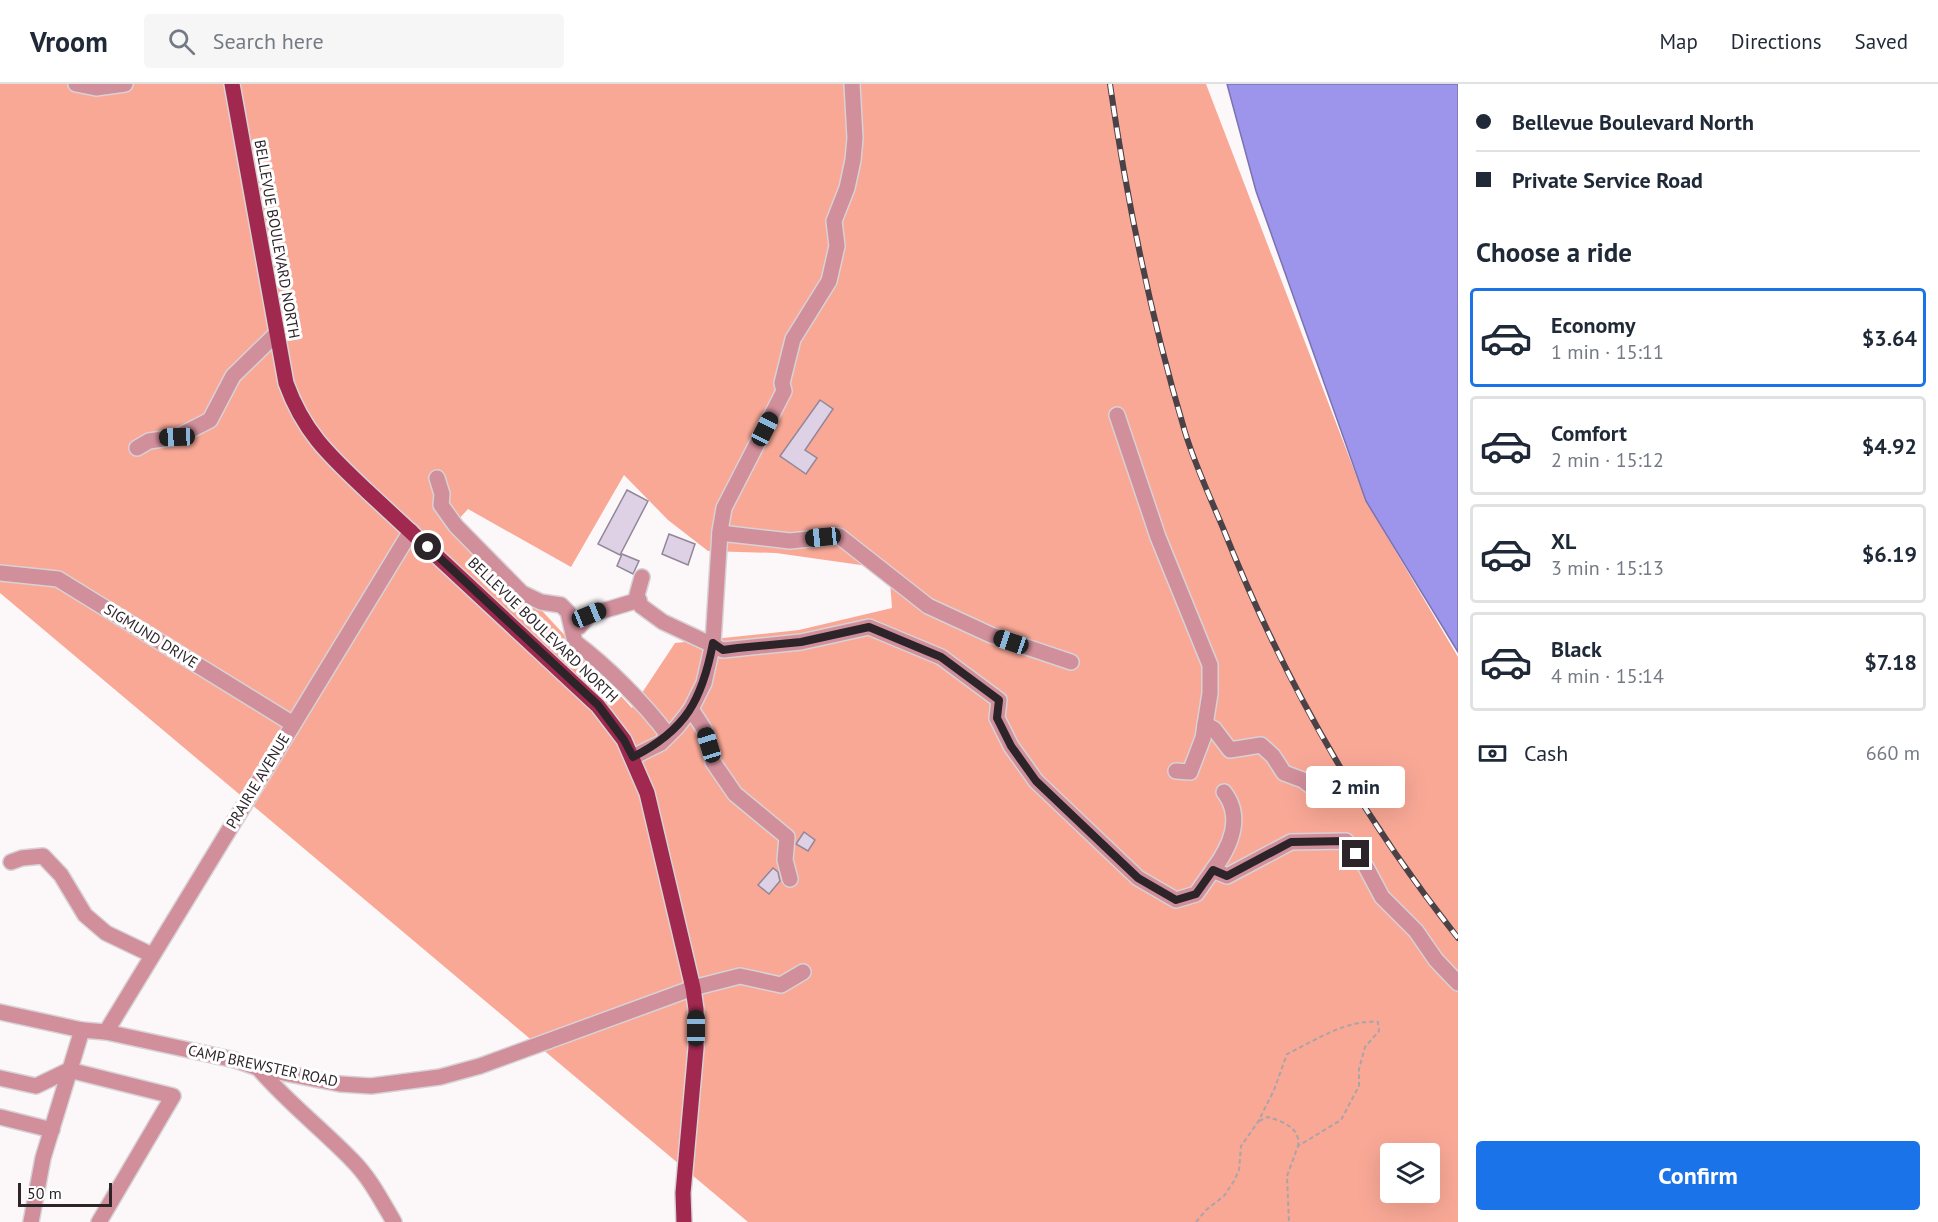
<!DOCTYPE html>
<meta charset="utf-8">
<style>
body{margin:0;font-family:"PT Sans",sans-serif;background:#f6f6f7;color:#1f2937;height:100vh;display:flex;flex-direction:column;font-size:22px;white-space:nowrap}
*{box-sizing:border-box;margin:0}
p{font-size:20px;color:#747a83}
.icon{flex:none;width:33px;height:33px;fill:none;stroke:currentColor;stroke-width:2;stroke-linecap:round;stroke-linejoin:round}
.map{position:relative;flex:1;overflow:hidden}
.panel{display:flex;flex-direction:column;background:#fff;width:480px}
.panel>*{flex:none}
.top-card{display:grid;align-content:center;height:132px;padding:0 18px;background:#fff}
.tools{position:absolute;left:1380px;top:1059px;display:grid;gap:12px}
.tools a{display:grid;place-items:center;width:60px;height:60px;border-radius:6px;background:#fff;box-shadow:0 6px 24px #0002;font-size:30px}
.scale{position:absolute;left:18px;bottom:15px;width:94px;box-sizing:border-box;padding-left:6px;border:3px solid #2d242a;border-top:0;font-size:16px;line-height:21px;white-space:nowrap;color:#2d242a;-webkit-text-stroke:4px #fff;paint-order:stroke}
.end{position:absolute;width:27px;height:27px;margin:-14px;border:8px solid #2d242a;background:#fff;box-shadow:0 0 0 3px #fff}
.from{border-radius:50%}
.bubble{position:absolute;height:42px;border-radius:6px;background:#fff;box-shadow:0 6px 24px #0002;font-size:20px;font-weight:600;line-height:42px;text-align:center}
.car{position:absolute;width:18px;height:36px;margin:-18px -9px;border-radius:8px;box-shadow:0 0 4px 2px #0007;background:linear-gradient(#222 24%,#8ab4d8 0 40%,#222 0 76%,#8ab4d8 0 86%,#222 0)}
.top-card b{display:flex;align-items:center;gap:21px;height:57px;font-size:22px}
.top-card b+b{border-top:2px solid #e0e1e3}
.top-card i{width:15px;height:15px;background:#1f2937}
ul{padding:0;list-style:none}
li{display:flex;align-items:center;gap:18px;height:99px;margin:0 12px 9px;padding:0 6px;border:3px solid #e0e1e3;border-radius:6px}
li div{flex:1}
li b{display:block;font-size:22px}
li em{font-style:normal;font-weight:600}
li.selected{border-color:#1a73e8}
li>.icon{width:54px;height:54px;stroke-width:1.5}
h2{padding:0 18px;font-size:27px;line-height:72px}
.pay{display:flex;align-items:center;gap:15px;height:66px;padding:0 18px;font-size:22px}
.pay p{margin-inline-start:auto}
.primary-button{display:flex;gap:12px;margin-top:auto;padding:12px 18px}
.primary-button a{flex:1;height:69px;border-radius:6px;background:#1a73e8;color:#fff;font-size:24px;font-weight:600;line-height:69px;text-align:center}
header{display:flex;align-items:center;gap:36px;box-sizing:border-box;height:84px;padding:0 30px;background:#fff;border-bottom:2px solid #e0e1e3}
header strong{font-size:28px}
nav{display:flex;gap:33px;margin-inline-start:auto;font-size:21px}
.search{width:420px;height:54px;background:#f6f6f7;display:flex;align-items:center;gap:15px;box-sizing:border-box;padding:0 21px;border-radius:6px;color:#747a83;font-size:22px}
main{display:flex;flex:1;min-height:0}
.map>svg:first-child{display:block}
.forest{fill:#f9a896;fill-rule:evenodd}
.water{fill:#9d94eb;stroke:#7b72b1;stroke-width:1.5}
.building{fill:#ded1e5;stroke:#928699;stroke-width:1.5}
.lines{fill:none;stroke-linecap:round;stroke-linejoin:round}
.minor-casing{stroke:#d7d2d5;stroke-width:18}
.major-casing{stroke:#d7d2d5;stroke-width:18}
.path{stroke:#aaa4a8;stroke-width:2;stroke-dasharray:4.5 3;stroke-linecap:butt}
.minor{stroke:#d18e9b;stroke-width:15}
.major{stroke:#a1294f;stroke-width:15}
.rail-casing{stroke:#4a4247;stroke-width:6}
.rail{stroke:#fff;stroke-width:4;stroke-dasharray:11;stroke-linecap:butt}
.route{stroke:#2d242a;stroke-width:8}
.labels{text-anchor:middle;stroke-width:6;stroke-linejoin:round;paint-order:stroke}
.street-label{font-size:15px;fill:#2d242a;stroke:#fff}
</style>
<header>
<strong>Vroom</strong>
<div class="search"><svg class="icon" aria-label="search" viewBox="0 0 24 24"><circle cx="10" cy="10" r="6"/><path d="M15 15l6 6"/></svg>Search here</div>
<nav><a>Map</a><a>Directions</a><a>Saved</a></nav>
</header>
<main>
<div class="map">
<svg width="1458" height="1138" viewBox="0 0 1458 1138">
<rect width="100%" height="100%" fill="#fcf8fa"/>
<path class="forest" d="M0,0H1206L1366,417L1458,573V1138H748L0,509ZM624,391L668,436L708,467L776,469L889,485L892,524L799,546L675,559L632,624L458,436L468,425L571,483ZM1390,1070H1430V1108H1390Z"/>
<path class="water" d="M1227,0H1458V568L1366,417L1256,107Z"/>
<g class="building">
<path d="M820,316L833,325L805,366L817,374L806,390L780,372Z"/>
<path d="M627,406L648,417L620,471L598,460Z"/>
<path d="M669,450L695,460L688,481L662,470Z"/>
<path d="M622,470L639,477L633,490L617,482Z"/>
<path d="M804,748L815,756L808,767L796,760Z"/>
<path d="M773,784L778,788L780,797L769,810L758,801Z"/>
</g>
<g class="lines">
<g class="minor-casing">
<g id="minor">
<path d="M76,0L96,4L125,0"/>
<path d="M1117,331L1158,453L1210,581V609L1203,654L1190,688L1176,687"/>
<path d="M137,364L149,357L177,353L210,336L233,292L276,250"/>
<path d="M437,394L442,410L441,421L456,442L522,509L541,518L561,521L568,528L575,558C607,582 644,619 668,651"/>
<path d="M720,449L790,457L839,452L928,522L991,551L1071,578"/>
<path d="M0,489L58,495L293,640"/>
<path d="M642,493L637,511L641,522L663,538L723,566L801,558L869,543L941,573L999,616L997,634L1011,662L1036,697L1138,794L1176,816L1196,810L1213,786L1227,792L1291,758L1346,757L1366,783L1382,813L1416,847L1436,876L1458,899"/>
<path d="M573,545L579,543L589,531L639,516"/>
<path d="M691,625L704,645L713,678L735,710L787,753L785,776L790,795"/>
<path d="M1205,640L1214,645L1230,666L1261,661L1273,672L1284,689L1303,696L1315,705"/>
<path d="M633,673L661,659L677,643L691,625L704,599L713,559L720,447L724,424L784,307L782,299L793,255L829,197L837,162L834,137L847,104L853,76L855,54L852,0"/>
<path d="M11,778L22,774L43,772L61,791L85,831L106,849L152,871"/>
<path d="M1213,786C1230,763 1244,734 1224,708"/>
<path d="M0,928L82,946L106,948L235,976L258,984L340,1000L371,1002L440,993L480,982L693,904L740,892L781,901L803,888"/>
<path d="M106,948L411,447"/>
<path d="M258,984C287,1018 321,1044 352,1076C370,1094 381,1116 394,1138"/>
<path d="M0,994L36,1002L69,986L173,1012L99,1138"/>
<path d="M0,1033L52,1046"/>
<path d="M31,1138L43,1074L82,946"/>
</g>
</g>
<g class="major-casing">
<path id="major" d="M232,0L286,299C304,349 330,372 367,407L598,622L624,656L647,709L693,904L696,925V964L683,1109L684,1138"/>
</g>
<g class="path">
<path d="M1259,1037L1268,1033C1282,1037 1301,1044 1298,1062"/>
<path d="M1196,1138L1206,1126L1224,1112L1234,1097L1239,1086L1241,1062L1258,1038L1274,1006L1287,970C1314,957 1347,935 1378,938L1379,947L1365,963L1359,985V1002L1341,1036L1298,1062L1287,1092L1289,1138"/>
</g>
<use href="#minor" class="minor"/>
<use href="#major" class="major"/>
<g class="rail-casing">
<path id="rail" d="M1110,0C1127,118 1151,234 1185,348C1195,381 1210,413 1223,444C1282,593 1358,728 1458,854"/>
</g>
<use href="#rail" class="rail"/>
</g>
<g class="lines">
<path class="route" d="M428,463L598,621L624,656L633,673C686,646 702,616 713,559L723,566L738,564L801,558L869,543L941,573L999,616L997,634L1011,662L1036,697L1138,794L1176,816L1196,810L1213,786L1227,792L1291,758L1346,757L1356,770"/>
</g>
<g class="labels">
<g class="street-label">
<text transform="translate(277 155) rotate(80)" y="5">BELLEVUE BOULEVARD NORTH</text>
<text transform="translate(543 546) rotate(44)" y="5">BELLEVUE BOULEVARD NORTH</text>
<text transform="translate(151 552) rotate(32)" y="5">SIGMUND DRIVE</text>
<text transform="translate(258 697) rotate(-59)" y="5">PRAIRIE AVENUE</text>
<text transform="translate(263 982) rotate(12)" y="5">CAMP BREWSTER ROAD</text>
</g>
</g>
</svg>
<div class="tools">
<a><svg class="icon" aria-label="layers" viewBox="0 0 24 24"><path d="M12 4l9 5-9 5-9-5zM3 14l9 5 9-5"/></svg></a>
</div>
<div class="scale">50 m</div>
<i class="end from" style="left:428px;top:463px"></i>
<i class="end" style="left:1356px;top:770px"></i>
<div class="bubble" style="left:1306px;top:682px;width:99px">2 min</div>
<i class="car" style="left:765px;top:345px;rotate:27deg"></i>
<i class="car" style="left:177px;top:353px;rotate:268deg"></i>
<i class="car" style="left:823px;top:453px;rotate:264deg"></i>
<i class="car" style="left:589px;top:531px;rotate:68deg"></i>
<i class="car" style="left:1011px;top:558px;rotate:289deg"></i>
<i class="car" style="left:709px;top:661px;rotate:343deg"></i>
<i class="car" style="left:696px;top:944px;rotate:0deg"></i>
</div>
<section class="panel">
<div class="top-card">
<b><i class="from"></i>Bellevue Boulevard North</b>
<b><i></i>Private Service Road</b>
</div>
<h2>Choose a ride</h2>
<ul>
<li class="selected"><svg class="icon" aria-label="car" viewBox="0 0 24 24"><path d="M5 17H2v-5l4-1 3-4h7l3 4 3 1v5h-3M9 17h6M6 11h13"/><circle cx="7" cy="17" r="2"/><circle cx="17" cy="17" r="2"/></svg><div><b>Economy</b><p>1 min · 15:11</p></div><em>$3.64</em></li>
<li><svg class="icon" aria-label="car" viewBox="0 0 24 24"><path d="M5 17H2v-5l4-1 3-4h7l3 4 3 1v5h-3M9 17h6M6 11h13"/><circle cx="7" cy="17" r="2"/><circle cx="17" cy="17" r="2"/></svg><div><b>Comfort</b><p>2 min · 15:12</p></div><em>$4.92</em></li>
<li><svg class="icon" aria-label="car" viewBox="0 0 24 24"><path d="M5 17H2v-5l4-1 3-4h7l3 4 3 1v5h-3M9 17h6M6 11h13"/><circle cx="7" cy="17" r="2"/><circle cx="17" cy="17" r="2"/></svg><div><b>XL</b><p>3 min · 15:13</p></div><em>$6.19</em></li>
<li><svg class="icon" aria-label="car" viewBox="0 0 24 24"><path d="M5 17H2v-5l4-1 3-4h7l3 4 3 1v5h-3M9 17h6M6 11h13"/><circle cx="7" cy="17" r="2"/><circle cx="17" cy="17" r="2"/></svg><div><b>Black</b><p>4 min · 15:14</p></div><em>$7.18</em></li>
</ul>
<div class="pay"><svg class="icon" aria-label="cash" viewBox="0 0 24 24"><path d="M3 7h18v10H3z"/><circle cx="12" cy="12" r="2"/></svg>Cash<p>660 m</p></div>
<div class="primary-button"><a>Confirm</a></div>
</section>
</main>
